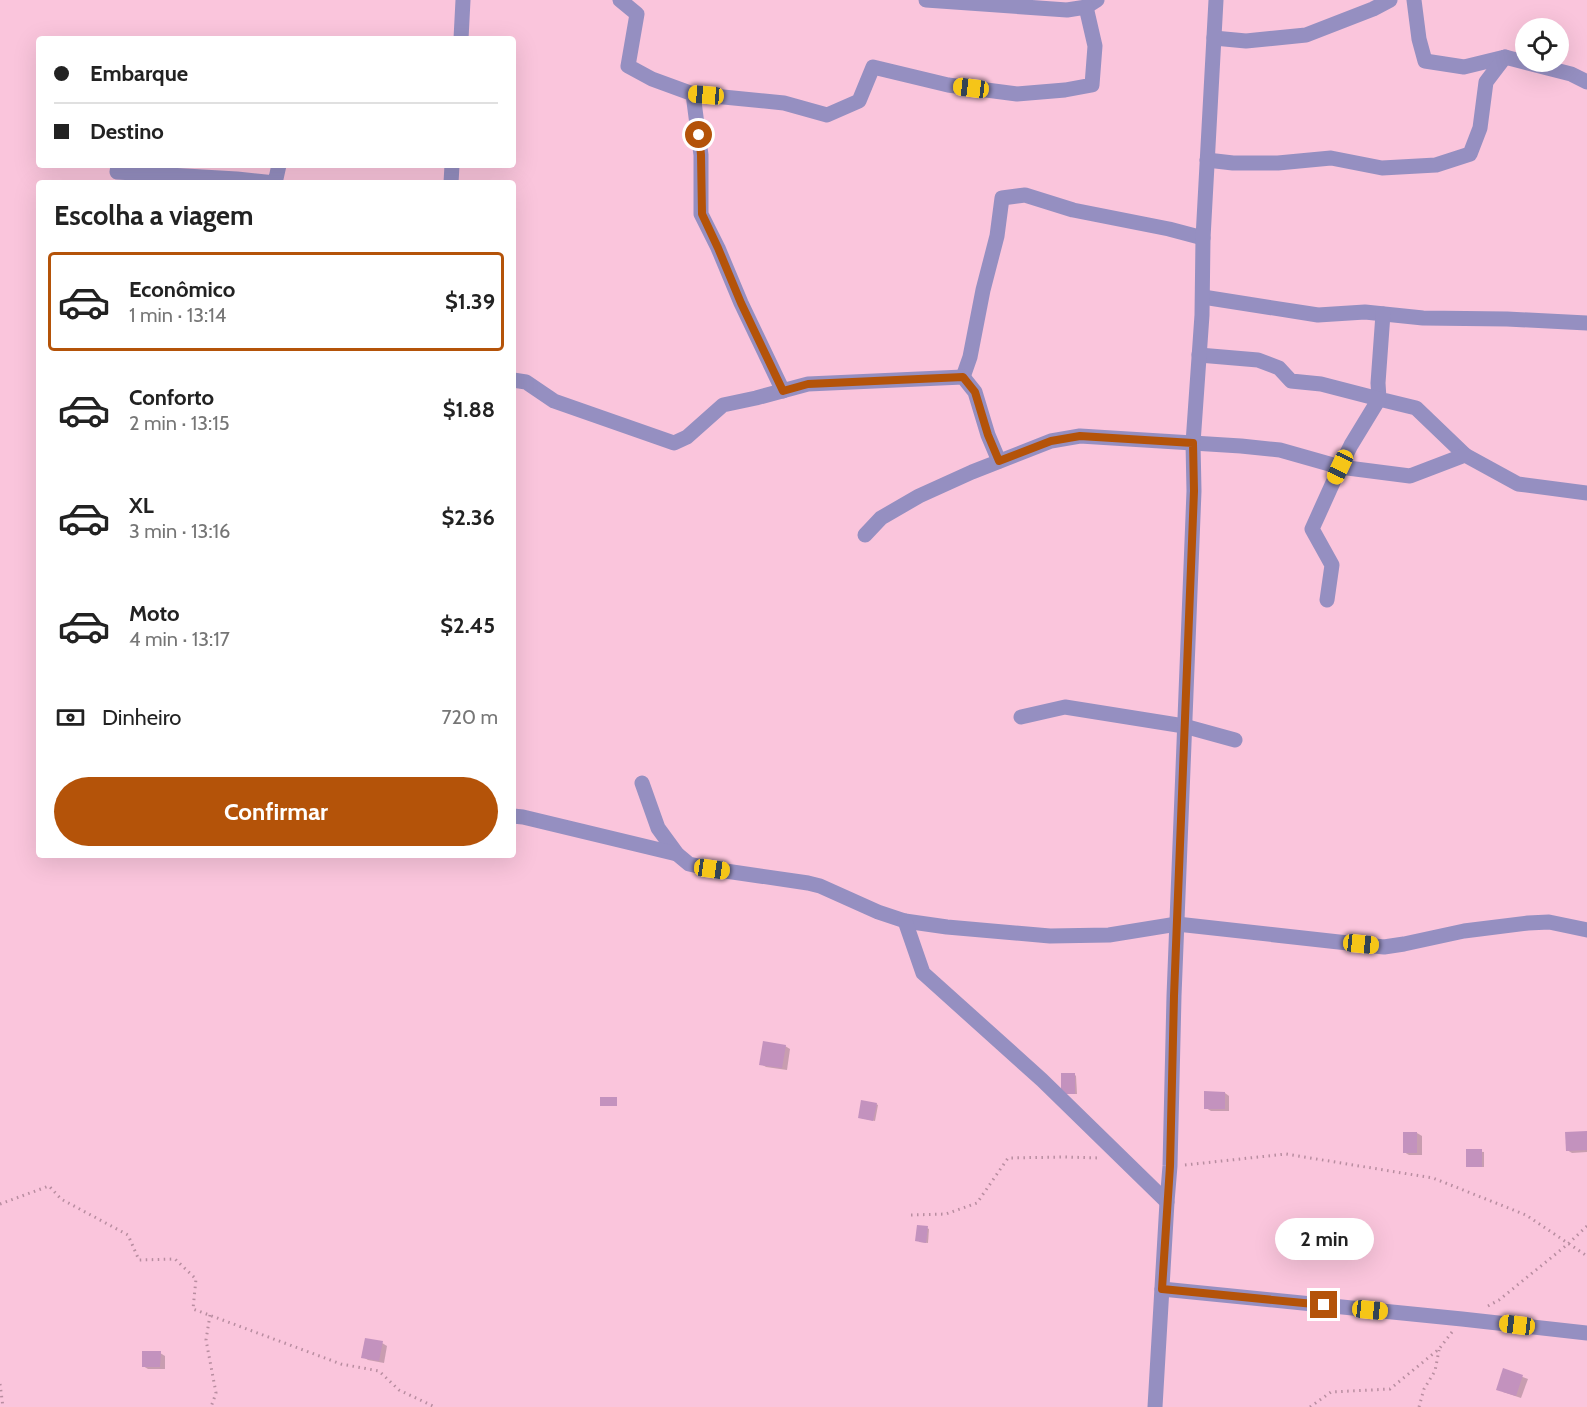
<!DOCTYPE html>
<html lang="pt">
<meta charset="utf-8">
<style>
body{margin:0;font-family:Cabin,sans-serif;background:#f6f6f6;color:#222;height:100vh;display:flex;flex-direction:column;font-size:22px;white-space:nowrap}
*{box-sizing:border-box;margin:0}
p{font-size:20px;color:#767676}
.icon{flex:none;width:33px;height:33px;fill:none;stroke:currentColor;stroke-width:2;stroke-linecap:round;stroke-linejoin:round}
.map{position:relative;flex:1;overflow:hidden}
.panel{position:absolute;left:36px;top:180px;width:480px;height:678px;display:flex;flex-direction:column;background:#fff;border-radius:6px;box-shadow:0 6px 24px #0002}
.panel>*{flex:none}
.guide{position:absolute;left:36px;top:36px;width:480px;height:132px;border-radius:6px;box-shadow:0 6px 24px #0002;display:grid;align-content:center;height:132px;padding:0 18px;background:#fff}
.controls{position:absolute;left:1515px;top:18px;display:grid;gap:12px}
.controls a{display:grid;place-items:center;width:54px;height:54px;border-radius:50%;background:#fff;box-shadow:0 6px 24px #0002;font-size:30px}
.end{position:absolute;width:27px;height:27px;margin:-14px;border:8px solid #b45309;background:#fff;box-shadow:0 0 0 3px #fff}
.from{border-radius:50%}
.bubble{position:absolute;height:42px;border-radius:21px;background:#fff;box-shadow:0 6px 24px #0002;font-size:20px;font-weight:800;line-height:42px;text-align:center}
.car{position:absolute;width:18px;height:36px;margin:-18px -9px;border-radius:8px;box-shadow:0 0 4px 2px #0007;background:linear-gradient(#f5c518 24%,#345 0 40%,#f5c518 0 76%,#345 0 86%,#f5c518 0)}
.guide b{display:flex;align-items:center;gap:21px;height:57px;font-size:22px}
.guide b+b{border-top:2px solid #e0e0e0}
.guide i{width:15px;height:15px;background:#222}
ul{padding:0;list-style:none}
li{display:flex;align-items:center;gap:18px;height:99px;margin:0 12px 9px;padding:0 6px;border:3px solid transparent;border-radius:6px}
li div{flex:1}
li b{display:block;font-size:22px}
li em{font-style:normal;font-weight:800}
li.active{border-color:#b45309}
li>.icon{width:54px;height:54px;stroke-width:1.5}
h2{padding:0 18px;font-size:27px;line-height:72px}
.pay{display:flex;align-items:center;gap:15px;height:66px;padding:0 18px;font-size:22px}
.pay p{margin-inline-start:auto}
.button{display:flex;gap:12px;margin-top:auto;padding:12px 18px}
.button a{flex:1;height:69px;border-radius:36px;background:#b45309;color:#fff;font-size:24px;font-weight:800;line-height:69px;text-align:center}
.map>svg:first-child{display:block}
.shadow{fill:#0003}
.building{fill:#c392be}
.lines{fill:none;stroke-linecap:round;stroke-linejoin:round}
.path{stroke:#b88da0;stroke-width:3;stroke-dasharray:1.5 4.5;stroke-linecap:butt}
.street{stroke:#958fc1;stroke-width:15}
.route{stroke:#b45309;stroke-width:8}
</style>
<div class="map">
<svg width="1587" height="1407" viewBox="0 0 1587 1407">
<rect width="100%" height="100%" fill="#fac5dc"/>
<g class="shadow">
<path d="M785,1046L790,1049L787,1070L766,1067L761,1064Z"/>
<path d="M1075,1075L1076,1076L1077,1094H1065Z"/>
<path d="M1225,1093L1229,1096V1111H1211L1206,1108Z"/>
<path d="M876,1104L878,1105L875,1121L861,1118Z"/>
<path d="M1587,1132V1152L1572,1153L1567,1150Z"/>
<path d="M1417,1133L1422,1136V1155H1409L1404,1152Z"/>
<path d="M1468,1151L1484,1152V1167H1469Z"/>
<path d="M927,1228L929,1229L928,1243L919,1242Z"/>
<path d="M382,1343L387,1346L384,1363L368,1360L363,1357Z"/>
<path d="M160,1353L165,1356V1369H148L143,1366Z"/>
<path d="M1504,1370L1528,1379L1521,1398L1503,1392Z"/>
</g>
<g class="building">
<path d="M763,1041L786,1045L782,1068L759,1065Z"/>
<rect x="1061" y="1073" width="14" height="21"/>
<path d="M1204,1091L1225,1092V1109H1204Z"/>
<rect x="600" y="1097" width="17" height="9"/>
<path d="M861,1100L877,1103L873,1121L858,1118Z"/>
<path d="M1587,1131V1150L1566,1151L1565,1132Z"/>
<rect x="1403" y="1132" width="14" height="21"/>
<rect x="1466" y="1149" width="16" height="18"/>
<path d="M917,1225L928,1226L926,1243L915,1241Z"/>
<path d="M365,1338L383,1341L379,1361L361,1358Z"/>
<path d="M142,1351H161L160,1367H142Z"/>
<path d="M1503,1368L1523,1375L1516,1396L1496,1390Z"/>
</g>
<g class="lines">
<g class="path">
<path d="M1185,1165L1286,1154L1433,1178L1526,1215L1587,1256"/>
<path d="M0,1204L49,1186L61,1199L128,1235L139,1260L175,1259L196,1279L193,1309L341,1364L379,1371L399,1390L435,1407"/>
<path d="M911,1215L946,1214L977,1203L1008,1158L1065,1157L1101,1158"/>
<path d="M1488,1306L1499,1300L1568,1244L1587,1226"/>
<path d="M210,1315L206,1340L216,1393L211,1407"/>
<path d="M0,1384L3,1407"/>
<path d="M1310,1407L1331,1392L1390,1389L1439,1349L1452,1332"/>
<path d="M1419,1407L1424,1389L1435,1371L1439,1350"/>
</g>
<g class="street">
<path d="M620,0L637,14L628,66L652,79L693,94L701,155V214L718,248L741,303L783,391"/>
<path d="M926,0L1067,10L1086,7L1097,0"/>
<path d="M1414,0L1419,39L1425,61L1464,67L1505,57"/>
<path d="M1214,38L1246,41L1306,35L1373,9L1390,0"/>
<path d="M461,39L463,0"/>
<path d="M693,94L784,103L827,115L859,101L873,67L948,85L1017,94L1065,90L1092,85L1095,46L1086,7"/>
<path d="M1207,160L1233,163H1278L1331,158L1382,168L1436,165L1470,154L1480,128L1486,82L1505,57L1571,74L1587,82"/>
<path d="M118,165L117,172L237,179L275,183L279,165"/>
<path d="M451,183L452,165"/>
<path d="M1203,297L1318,315L1365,312L1423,318L1507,319L1587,323"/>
<path d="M1383,314L1378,383L1379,399L1416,408L1465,455"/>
<path d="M963,377L970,357L983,290L997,236L1002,198L1025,195L1073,210L1169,229L1203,238"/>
<path d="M513,380L526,382L554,401L674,443L687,437L723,405L756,398L808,384L963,377L975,392L988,435L999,461"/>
<path d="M865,535L881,518L919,496L972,472L1051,441L1080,436L1241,446L1280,450L1340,467L1351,445L1379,399L1321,384L1291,381L1279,368L1258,360L1199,355"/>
<path d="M1327,600L1332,565L1312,529L1340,467L1410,476L1465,455L1518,484L1587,493"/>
<path d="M1021,717L1065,707L1184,726L1235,740"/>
<path d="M642,783L658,828L677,854L689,864L712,869L808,883L820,886L878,912L905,921L947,927L1050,936L1109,935L1177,924L1384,947L1404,944L1464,931L1528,923L1549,922L1587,930"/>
<path d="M513,816L523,817L677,854"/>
<path d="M905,921L923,973L1042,1080L1167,1202"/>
<path d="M1162,1289L1462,1319L1587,1333"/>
<path d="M1155,1407L1167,1202L1170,1166L1174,996L1194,491L1193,443L1202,315L1203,238L1216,0"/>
</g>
</g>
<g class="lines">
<path class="route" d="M699,135L701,155L702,214L718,248L741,303L783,391L808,384L963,377L975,392L988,435L999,461L1051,441L1080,436L1193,443L1194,491L1174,996L1170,1166L1162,1289L1324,1305"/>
</g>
</svg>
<div class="controls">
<a><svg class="icon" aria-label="locate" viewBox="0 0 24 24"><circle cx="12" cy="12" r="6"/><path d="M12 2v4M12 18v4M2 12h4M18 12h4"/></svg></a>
</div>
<i class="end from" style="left:699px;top:135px"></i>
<i class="end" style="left:1324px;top:1305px"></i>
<div class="bubble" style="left:1275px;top:1218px;width:99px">2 min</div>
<i class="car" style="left:971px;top:88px;rotate:277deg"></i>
<i class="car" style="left:706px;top:95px;rotate:275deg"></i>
<i class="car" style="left:1340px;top:467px;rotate:205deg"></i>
<i class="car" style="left:712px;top:869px;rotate:98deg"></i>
<i class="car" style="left:1361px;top:944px;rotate:96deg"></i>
<i class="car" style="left:1370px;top:1310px;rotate:96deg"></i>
<i class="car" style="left:1517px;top:1325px;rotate:277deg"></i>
<div class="guide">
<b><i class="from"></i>Embarque</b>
<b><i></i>Destino</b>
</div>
<section class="panel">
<h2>Escolha a viagem</h2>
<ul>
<li class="active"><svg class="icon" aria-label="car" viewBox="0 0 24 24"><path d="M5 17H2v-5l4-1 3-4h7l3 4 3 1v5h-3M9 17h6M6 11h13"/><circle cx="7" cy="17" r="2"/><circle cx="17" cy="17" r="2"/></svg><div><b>Econômico</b><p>1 min · 13:14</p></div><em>$1.39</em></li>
<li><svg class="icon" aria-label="car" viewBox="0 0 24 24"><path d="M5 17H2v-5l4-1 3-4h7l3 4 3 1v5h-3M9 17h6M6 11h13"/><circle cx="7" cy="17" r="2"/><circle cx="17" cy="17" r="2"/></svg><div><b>Conforto</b><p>2 min · 13:15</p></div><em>$1.88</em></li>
<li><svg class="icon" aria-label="car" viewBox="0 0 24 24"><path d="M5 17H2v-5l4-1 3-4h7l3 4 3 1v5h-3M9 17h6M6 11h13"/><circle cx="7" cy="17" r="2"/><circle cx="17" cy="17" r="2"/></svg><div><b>XL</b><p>3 min · 13:16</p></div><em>$2.36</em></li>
<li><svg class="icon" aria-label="car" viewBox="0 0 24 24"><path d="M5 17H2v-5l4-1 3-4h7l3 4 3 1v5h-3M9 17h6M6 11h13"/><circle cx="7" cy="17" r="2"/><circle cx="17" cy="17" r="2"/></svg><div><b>Moto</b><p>4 min · 13:17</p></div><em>$2.45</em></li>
</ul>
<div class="pay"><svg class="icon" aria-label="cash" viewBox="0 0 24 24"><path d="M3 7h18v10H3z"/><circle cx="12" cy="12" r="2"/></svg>Dinheiro<p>720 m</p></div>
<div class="button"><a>Confirmar</a></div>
</section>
</div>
